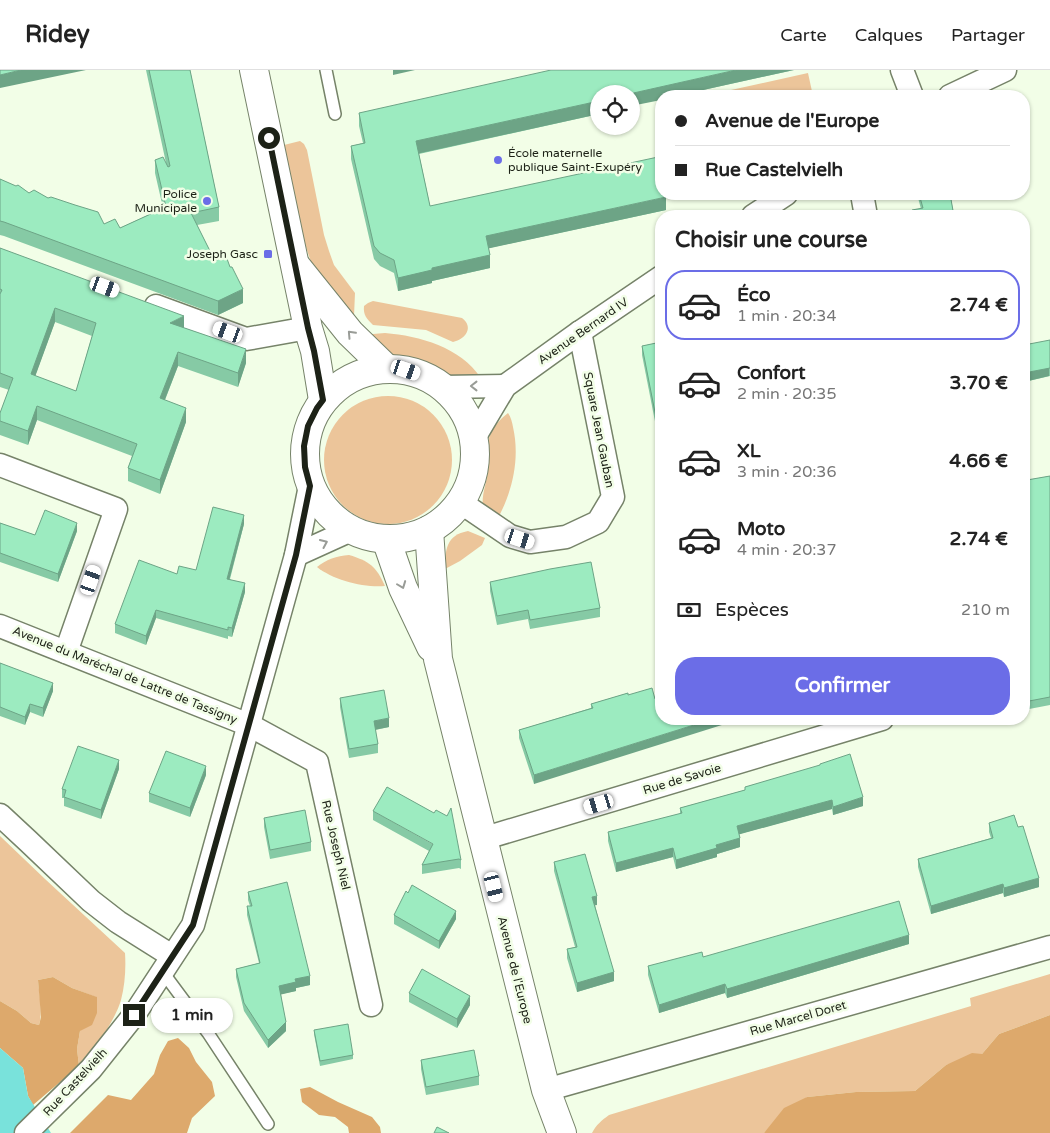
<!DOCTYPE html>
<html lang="fr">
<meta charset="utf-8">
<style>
body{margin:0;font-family:"Varela Round",sans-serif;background:#f2f2f2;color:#222;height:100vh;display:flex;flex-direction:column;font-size:19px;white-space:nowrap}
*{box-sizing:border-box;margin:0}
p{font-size:16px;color:#767676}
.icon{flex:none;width:28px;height:28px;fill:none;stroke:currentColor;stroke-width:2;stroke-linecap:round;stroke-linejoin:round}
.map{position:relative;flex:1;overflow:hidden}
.side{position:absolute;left:655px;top:140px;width:375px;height:515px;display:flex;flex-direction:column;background:#fff;border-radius:20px;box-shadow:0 1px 4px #0004}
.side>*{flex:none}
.banner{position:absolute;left:655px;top:20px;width:375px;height:110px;border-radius:20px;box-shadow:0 1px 4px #0004;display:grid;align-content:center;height:110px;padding:0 20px;background:#fff}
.controls{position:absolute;left:590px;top:15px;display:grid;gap:10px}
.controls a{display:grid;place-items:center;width:50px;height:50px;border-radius:50%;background:#fff;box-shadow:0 1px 4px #0004;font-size:25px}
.end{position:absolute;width:22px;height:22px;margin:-11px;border:6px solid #1d2217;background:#fff;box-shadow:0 0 0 2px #fff}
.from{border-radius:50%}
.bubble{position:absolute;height:35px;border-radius:18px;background:#fff;box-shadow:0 1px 4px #0004;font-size:16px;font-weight:700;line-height:35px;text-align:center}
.car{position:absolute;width:15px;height:30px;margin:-15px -8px;border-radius:6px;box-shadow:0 0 4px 1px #0007;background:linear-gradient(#fff 24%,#345 0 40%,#fff 0 76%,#345 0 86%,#fff 0)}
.banner b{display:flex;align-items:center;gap:18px;height:48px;font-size:19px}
.banner b+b{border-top:1px solid #e0e0e0}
.banner i{width:12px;height:12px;background:#222}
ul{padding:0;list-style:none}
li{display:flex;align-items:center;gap:15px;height:70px;margin:0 10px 8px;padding:0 10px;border:2px solid transparent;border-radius:20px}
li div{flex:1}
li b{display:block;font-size:19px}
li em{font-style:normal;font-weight:700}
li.current{border-color:#6b6de7}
li>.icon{width:45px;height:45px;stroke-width:1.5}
h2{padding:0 20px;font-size:22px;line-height:60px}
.pay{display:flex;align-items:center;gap:12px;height:55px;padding:0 20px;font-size:19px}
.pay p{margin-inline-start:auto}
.action{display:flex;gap:10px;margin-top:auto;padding:10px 20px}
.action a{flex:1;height:58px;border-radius:20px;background:#6b6de7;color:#fff;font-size:20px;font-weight:700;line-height:58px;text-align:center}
header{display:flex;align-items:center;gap:30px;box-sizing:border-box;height:70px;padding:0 25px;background:#fff;border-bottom:1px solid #e0e0e0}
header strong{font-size:24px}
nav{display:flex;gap:28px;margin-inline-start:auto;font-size:18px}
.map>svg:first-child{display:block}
.green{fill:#ecc59a}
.forest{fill:#dda96c}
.water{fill:#79e2db}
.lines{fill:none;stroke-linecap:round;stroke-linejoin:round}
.lane-casing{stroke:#768369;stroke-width:14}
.street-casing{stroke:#768369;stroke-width:25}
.secondary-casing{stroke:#768369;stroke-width:30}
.lane{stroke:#fff;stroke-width:11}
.street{stroke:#fff;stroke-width:22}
.secondary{stroke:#fff;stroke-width:28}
.wall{fill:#86caa5;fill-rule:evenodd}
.shaded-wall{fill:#6da486}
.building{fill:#9cebc0;stroke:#6da486;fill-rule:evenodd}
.oneway{stroke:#999c97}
.route{stroke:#1d2217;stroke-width:6}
.poi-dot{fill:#6b6de7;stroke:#f2fee7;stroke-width:2}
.labels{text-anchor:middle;stroke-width:5;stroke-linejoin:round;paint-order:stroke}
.poi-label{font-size:12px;fill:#1d2217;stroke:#f2fee7;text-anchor:end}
.street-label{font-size:12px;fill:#1d2217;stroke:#f2fee7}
</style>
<header>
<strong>Ridey</strong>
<nav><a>Carte</a><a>Calques</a><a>Partager</a></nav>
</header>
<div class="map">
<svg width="1050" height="1063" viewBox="0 0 1050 1063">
<rect width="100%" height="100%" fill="#f2fee7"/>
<g class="green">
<path d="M808,3L813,26H732L731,20Z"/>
<path d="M300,71L304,74L307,80L324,165L329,181L334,195L355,223L354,246L312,195L302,165L284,75Z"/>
<path d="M373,231L462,248C474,257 466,269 453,272L426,260L373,255C367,249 363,245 364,236L368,233Z"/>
<path d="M385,263C420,266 460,277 481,308L455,310L434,298L420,293L409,289L388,287L361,265Z"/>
<circle cx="388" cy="390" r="64"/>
<path d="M508,343C511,347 512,352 513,357C520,388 513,420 498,448L483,438C481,425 487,413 488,399C489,389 487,378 489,368C492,358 500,349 508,343Z"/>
<path d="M468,461L485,468L482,475L460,491L445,499C445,480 446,465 468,461Z"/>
<path d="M349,485C369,491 376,496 385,516C364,518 333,510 317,497C327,489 336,486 349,485Z"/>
<path d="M0,766L45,809L125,883C126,898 125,915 121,930C115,951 94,980 79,996L77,979L80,961L96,927L72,918L53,907L38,910C39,924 43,942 39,955L31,953L17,941L0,931Z"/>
<path d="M1050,904V945L999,964L982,984L946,995L915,1021L856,1022L807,1027L764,1063H592C596,1055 602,1050 609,1045L971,936L970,928Z"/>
</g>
<g class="forest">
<path d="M53,907L72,918L97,927V943L92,955L80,961L77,979L79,996L33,1035L28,1026L23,998L0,978V931L17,941L31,953L39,955L41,947L38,910Z"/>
<path d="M1050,945V1063H764L784,1038L807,1027L856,1022L915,1021L946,995L972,983L982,984L999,964Z"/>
<path d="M178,968L189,978L196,992L212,1012L215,1026L192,1048L187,1063H70L108,1025L131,1030L154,1004L160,985L168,971Z"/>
<path d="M310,1017L338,1032L372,1047L380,1057L381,1063H349L348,1057L335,1047L319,1045L302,1032L300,1019Z"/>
</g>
<path class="water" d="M0,978L23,998L28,1026L51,1063H0Z"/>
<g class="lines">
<g class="lane-casing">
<g id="lane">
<path d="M326,0L335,44"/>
<path d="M162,901L208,963L268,1054"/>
</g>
</g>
<g class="street-casing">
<g id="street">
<path d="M902,0L912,26"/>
<path d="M950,26L1005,0"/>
<path d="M862,124L866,146"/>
<path d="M753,146L786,124"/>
<path d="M156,236L246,269L308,258"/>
<path d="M443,317L505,316"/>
<path d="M474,368L505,316L580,262L661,207"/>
<path d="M0,395L116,439L66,582"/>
<path d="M460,432L510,466L530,472L566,467L598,452L613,427L580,262"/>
<path d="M296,485L351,460"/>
<path d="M0,556L249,655L317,692L371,935"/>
<path d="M0,745L28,771L91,831L118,852L172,886"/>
<path d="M482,769L882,649"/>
<path d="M546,1020L1050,877"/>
<path d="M26,1063L91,999L134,945L193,855L296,485L310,416"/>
</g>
</g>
<g class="secondary-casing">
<g id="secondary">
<path d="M254,0L308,258L315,281L323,330"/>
<path d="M297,197L350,263L386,298"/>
<circle cx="390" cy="384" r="85"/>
<path d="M429,460L438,589L546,1020L562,1063"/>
<path d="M386,469L403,518L431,577"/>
</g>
</g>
<use href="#lane" class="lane"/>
<use href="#street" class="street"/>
<use href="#secondary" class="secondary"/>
</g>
<g class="wall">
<path d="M146,0H190L219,137V151L197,155L215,191L243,233L218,245L4,166L0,165V109L29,123L48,128L104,154L120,158L163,138L155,103V90L166,93Z"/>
<path d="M794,0L676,26H661L599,44L419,84L430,136L666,140L489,178L490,198L432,211V213L398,221L394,203L380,196L374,189L351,89V76L363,73L359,56V43Z"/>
<path d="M917,124H955V127L951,128L954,146H912V140L921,139Z"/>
<path d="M0,178L184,258L246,293L238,317L178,296L165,330L186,352L160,424L128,411V398L132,386L37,350L28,375L0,365V343L9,320L0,317ZM55,252L92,266L76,321L35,306Z"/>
<path d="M1050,270V306L1024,312Z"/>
<path d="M661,272V382L642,285V276Z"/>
<path d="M1024,395L1027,410L1050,406V635L1024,640Z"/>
<path d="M659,435H661V453L659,444Z"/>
<path d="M0,453L35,465L77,461L58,512L0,492Z"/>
<path d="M244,454L230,509L245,522L232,567L228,566V569L156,548L146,575L115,563V554L196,500Z"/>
<path d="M490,512L600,538V547L530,559L528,549L497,555L490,521Z"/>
<path d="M0,593L53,621L43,647L30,642L25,655L0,646Z"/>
<path d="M628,623L534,714L519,668V660L591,638V634Z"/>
<path d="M340,628L389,657L375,660L378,674V683L349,688L340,637Z"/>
<path d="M820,694L863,736L833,745L832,739L739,764L740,777L717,784V787L676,799L673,787L616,802L608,771V762L680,744V738L745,720V717L820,696Z"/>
<path d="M119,699L101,749L64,736V728H62V719Z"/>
<path d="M206,705L190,747L149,732V723Z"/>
<path d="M373,741L461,790V799L459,798L422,804V795L429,781L373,750Z"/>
<path d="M264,748L311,772V781L270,789L264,757Z"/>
<path d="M989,753L1039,817L1004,827L1003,823L931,844L918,797V789L991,768L989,762Z"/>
<path d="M554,792L597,835H595L614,911L577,922L567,888V879L575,877L554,801Z"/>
<path d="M248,822L310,915L296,918V921L281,924L286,961L268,978L244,941L236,907V899L259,893L247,845V836H250L248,830Z"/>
<path d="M408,823L456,849L439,879L394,854V845Z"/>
<path d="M909,874L727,928L725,923L659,943L648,905V896L703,887Z"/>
<path d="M409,923L470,935L457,958L409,932Z"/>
<path d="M314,960L353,985V989L320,996L314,964Z"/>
<path d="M421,990L479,1006V1015L426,1025L421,999Z"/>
</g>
<g class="shaded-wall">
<path d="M21,0H86L0,18V5Z"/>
<path d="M393,0H415L393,5Z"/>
<path d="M736,0H794L676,26H661V30L631,36V24H629Z"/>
<path d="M599,31V44L416,84V71Z"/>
<path d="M949,124H955V127L949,129Z"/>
<path d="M666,127V140L486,179V166Z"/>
<path d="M490,185V198L432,211V213L398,221V208L432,198Z"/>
<path d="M243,219V233L218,245V231Z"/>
<path d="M55,238V252L31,318V304Z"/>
<path d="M184,246V260L170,253Z"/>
<path d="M246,279V293L238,317V303Z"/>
<path d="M178,282V296L160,342V328Z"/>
<path d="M1049,298V306L1024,312V303Z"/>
<path d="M37,336V350L28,375V361Z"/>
<path d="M186,338V352L160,424V410Z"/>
<path d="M244,445V454L227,518V509Z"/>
<path d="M77,453V461L58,512V504Z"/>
<path d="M245,513V522L232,567V558Z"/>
<path d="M156,540V548L146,575V566Z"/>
<path d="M53,613V621L43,647V638Z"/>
<path d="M30,634V642L25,655V647Z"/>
<path d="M389,648V657L374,660V651Z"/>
<path d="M713,649H741L534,714V705Z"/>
<path d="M119,690V699L101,749V740Z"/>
<path d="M206,696V705L190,747V738Z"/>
<path d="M863,727V736L833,745V737Z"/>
<path d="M832,730V739L737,765V756Z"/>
<path d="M740,768V777L717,784V787L676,799V790L716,775Z"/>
<path d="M673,778V787L616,802V793Z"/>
<path d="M1039,808V817L1004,827V818Z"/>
<path d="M1003,814V823L931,844V836Z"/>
<path d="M597,826V835L592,836V827Z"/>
<path d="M456,841V849L439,879V871Z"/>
<path d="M909,865V874L727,928V919Z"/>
<path d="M614,902V911L577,922V913Z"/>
<path d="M310,906V915L296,918V921L279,925V916L295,909Z"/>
<path d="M725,914V923L659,943V935Z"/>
<path d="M470,926V935L457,958V949Z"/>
<path d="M286,952V961L268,978V970Z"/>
</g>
<g class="building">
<path d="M0,0H21L0,5Z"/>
<path d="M149,0H190L219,137L191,143L215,191L226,186L230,197H232L243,219L218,231L4,152L0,151V109L16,116L18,115L29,123L34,120L48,128L51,127L75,135L98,142L104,154L115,149L120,158L166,137L155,90L163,87L168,97L170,96Z"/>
<path d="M551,0H736L629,24H599V31L416,71L430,136L658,87L661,103V124H666V127L486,166L490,185L432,198V200L398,208L394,190L380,183L374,176L351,76L365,73L359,43Z"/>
<path d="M919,124H950L954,146H913L912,140L923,138Z"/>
<path d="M0,178L184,246L170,253L246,279L238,303L178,282L160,328L186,338L160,410L128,398L137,374L37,336L28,361L0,351V343L13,308L0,303V224L2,220L0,219ZM55,238L96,253L76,321L31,304Z"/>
<path d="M1050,270V298L1024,303V275Z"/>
<path d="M661,272V373L642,276Z"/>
<path d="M1024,395L1027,410L1050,406V627L1024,632Z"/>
<path d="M659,435H661V444Z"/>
<path d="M213,437L244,445L227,509L245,513L232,558L228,557V560L156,540L146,566L115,554L139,490L177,504L179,496L196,500Z"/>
<path d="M45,440L77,453L58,504L0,483V453L35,465Z"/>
<path d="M591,492L600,538L530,550L528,540L497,546L490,512L550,499Z"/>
<path d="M0,593L53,613L43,638L30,634L25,647L0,637Z"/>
<path d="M652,618L655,629L661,627V649H713L534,705L519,660L593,638L591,634L628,623V625Z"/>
<path d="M384,620L389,648L374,651L378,674L349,679L340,628Z"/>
<path d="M78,676L119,690L101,740L64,727L66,720L62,719Z"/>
<path d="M166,681L206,696L190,738L149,723Z"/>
<path d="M850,684L863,727L833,737L832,730L737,756L740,768L716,775L717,778L676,790L673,778L616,793L608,762L682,743L680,738L745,720V717L820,695V694Z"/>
<path d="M387,717L434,743L436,740L447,746L451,738L461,790L459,789L422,795L433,774L373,741Z"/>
<path d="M305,740L311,772L270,780L264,748Z"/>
<path d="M1014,745L1018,757L1023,756L1039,808L1004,818L1003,814L931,836L918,789L993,768L989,753Z"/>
<path d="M585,784L597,826L592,827L614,902L577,913L567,879L577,877L554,792Z"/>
<path d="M287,812L310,906L295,909L296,912L279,916L286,952L268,970L244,933L236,899L260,893L247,836H252L248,822Z"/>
<path d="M412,815L456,841L439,871L394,845L406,821L408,823Z"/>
<path d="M899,831L909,865L727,919L725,914L659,935L648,896L702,882L703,887Z"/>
<path d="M422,899L470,926L457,949L409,923Z"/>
<path d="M348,954L353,985L320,991L314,960Z"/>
<path d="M474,980L479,1006L426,1017L421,990Z"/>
<path d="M437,1057L449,1063H434Z"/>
</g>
<defs><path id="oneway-chevron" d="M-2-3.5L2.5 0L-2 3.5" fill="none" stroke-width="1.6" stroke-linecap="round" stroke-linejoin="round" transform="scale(1.25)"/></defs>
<g class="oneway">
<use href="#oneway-chevron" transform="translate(351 264) rotate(-133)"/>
<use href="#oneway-chevron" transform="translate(474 316) rotate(180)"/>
<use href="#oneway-chevron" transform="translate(324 473) rotate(-24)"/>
<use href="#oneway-chevron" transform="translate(402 515) rotate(69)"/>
</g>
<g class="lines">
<path class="route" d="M134,945L193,855L296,485L310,416L305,397L304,376L308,356L317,338L323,330L314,281L308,258L269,68"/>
</g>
<g class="poi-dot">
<circle cx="498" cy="90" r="5"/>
<circle cx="207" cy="131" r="5"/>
<rect x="263" y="179" width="10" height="10" rx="2.5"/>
</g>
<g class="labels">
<g class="poi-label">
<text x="508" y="87" text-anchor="start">École maternelle<tspan x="508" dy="14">publique Saint-Exupéry</tspan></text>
<text x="197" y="128">Police<tspan x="197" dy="14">Municipale</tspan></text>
<text x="258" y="188">Joseph Gasc</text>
</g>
<g class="street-label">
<text transform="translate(583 261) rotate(-35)" y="4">Avenue Bernard IV</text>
<text transform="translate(599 360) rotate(79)" y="4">Square Jean Gauban</text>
<text transform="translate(125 605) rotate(22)" y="4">Avenue du Maréchal de Lattre de Tassigny</text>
<text transform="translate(682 709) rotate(-17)" y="4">Rue de Savoie</text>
<text transform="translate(336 775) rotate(77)" y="4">Rue Joseph Niel</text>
<text transform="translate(515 900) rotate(76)" y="4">Avenue de l'Europe</text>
<text transform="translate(798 948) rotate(-16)" y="4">Rue Marcel Doret</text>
<text transform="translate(75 1012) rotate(-47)" y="4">Rue Castelvielh</text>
</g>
</g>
</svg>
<div class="controls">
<a><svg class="icon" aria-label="locate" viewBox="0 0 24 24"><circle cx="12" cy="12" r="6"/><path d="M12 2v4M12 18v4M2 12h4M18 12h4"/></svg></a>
</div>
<i class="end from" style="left:269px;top:68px"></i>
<i class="end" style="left:134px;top:945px"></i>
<div class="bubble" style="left:151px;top:928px;width:82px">1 min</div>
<i class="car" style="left:105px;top:217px;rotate:110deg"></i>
<i class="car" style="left:228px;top:262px;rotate:290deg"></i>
<i class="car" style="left:406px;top:300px;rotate:109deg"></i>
<i class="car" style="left:520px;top:469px;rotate:108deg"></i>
<i class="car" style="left:91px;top:510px;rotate:19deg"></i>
<i class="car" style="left:599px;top:734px;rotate:253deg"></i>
<i class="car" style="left:494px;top:817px;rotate:166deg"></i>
<div class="banner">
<b><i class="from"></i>Avenue de l'Europe</b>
<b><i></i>Rue Castelvielh</b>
</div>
<section class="side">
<h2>Choisir une course</h2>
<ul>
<li class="current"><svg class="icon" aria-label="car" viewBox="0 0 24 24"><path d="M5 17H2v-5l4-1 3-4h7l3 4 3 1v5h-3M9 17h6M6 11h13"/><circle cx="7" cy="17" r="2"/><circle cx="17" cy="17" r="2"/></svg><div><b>Éco</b><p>1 min · 20:34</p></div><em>2.74 €</em></li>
<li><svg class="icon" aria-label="car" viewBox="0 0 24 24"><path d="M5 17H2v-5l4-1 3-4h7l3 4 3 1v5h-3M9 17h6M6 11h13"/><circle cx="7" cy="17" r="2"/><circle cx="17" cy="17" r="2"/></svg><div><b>Confort</b><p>2 min · 20:35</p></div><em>3.70 €</em></li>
<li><svg class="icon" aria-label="car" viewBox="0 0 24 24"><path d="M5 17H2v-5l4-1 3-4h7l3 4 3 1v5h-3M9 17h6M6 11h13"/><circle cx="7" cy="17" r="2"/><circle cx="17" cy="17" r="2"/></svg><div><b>XL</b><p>3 min · 20:36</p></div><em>4.66 €</em></li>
<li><svg class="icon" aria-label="car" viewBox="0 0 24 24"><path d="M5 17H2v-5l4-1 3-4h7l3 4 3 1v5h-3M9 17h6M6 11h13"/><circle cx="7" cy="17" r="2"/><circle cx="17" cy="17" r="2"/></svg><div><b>Moto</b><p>4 min · 20:37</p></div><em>2.74 €</em></li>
</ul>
<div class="pay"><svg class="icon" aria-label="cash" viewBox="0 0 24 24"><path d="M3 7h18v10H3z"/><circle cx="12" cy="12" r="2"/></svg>Espèces<p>210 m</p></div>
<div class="action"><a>Confirmer</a></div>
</section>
</div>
